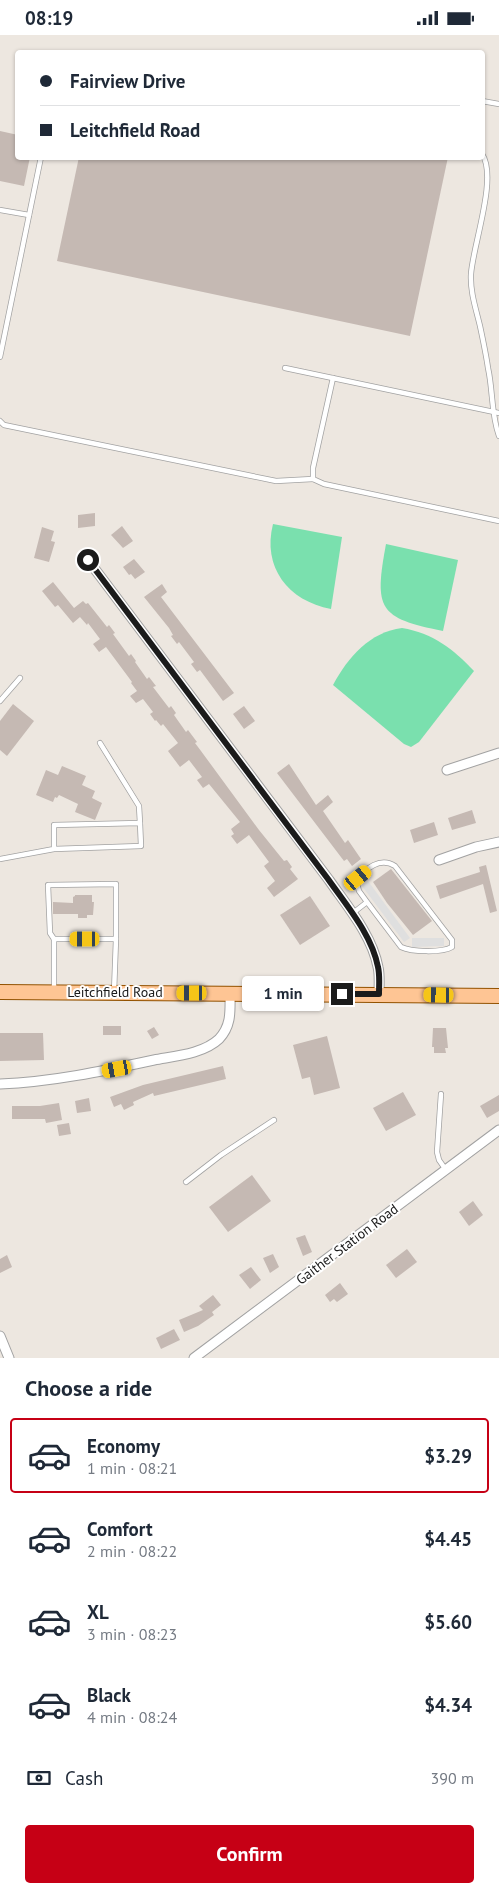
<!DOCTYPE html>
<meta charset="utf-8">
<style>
body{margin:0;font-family:"PT Sans",sans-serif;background:#f2f2f3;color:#1f2937;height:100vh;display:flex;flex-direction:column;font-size:19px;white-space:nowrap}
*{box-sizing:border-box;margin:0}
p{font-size:16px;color:#747a83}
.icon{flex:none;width:28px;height:28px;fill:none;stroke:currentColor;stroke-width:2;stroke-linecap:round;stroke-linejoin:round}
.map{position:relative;height:1323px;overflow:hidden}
.sheet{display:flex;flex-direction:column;background:#fff;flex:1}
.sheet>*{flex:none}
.top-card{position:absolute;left:15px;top:15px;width:470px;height:110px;border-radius:5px;box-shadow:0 1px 4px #0004;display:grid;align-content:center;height:110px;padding:0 25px;background:#fff}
.end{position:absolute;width:22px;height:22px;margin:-11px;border:6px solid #1b1b1b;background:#fff;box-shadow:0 0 0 2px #fff}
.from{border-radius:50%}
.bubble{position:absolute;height:35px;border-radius:5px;background:#fff;box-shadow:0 1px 4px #0004;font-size:16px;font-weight:700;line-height:35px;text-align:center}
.car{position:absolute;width:15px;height:30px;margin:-15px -8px;border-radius:6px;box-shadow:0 0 4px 1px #0007;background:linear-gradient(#f5c518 24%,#345 0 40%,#f5c518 0 76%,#345 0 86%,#f5c518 0)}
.top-card b{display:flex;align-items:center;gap:18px;height:48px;font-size:19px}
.top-card b+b{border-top:1px solid #e0e1e3}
.top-card i{width:12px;height:12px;background:#1f2937}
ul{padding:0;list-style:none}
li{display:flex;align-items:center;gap:15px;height:75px;margin:0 10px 8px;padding:0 15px;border:2px solid transparent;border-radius:5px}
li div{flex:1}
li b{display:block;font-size:19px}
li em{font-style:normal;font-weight:700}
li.selected{border-color:#c60015}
li>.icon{width:45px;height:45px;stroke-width:1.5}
h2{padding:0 25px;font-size:22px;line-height:60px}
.pay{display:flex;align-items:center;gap:12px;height:55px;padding:0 25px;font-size:19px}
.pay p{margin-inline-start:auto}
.action{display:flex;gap:10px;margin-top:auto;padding:10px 25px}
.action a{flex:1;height:58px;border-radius:5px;background:#c60015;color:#fff;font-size:20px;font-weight:700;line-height:58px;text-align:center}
.status{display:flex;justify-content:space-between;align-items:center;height:35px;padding:0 25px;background:#fff;direction:ltr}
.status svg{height:14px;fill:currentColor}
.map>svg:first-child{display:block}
.pitch{fill:#7ae0ae}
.parking{fill:#dfdfdf}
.building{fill:#c5b9b3}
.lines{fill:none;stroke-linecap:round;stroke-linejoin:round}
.lane-casing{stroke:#a2a2a2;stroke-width:6}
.street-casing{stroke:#a2a2a2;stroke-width:11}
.primary-casing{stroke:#925200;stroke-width:16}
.lane{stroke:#fff;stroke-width:4.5}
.street{stroke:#fff;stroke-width:9}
.primary{stroke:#fec594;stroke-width:14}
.route{stroke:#1b1b1b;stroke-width:6}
.labels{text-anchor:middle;stroke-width:4;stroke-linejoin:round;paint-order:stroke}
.street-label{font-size:14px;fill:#1b1b1b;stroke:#fff}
</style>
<div class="status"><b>08:19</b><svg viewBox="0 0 49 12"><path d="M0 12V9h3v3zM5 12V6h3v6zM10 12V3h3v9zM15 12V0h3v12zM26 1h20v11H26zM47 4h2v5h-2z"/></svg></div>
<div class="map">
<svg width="499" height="1323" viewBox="0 0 499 1323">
<rect width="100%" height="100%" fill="#ede7e0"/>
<g class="pitch">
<path d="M273,489L342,502L331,574C288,566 262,532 273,489Z"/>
<path d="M386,509L458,525L443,596C378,583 374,574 386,509Z"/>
<path d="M402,593C433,598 453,614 474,636L419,707L411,712L404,709L333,650C348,622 370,597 402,593Z"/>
</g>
<g class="parking">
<path d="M368,846L410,903L404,907L362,851Z"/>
<path d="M412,903H444V911L412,912Z"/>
</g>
<g class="building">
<path d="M0,96L18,100V122H30L24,151L0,146Z"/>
<path d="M79,122H448L410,301L57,226Z"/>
<path d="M95,478V491L78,493V480Z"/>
<path d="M122,491L133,506L123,513L111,500Z"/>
<path d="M42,492L54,496L51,506L55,507L49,527L34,523Z"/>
<path d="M134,524L145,537L135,544L131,539L129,540L123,532Z"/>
<path d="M53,547L74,573L83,566L86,569L88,568L107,592L109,590L115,598L113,599L129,621L131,619L136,626L135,627L147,644L149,642L156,651L153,652L169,673L171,671L176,678L174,680L186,697L188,695L197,707L195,708L201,716L259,795L284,826L287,825L292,832L290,834L298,844L274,862L267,853L275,846L264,831L269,827L249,800L237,809L231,801L234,799L231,794L240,787L209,749L203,753L197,745L202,742L189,725L180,732L168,716L178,708L163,689L161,691L156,685L155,686L150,679L153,677L143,664L136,668L130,661L137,656L131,648L132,647L106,612L99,617L93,609L100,604L88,588L87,590L80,582L73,588L58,570L55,572L42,556Z"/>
<path d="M162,549L167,557L161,562L234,658L223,666L200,635L197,637L191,629L194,627L179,607L177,609L171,601L173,600L169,593L144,562Z"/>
<path d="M13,669L34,686L7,721L0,715V686Z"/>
<path d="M244,671L255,686L244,694L233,679Z"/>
<path d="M289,729L316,770L328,760L333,767L323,776L345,808L348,805L361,824L352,831L347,824L344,826L277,738Z"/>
<path d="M62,731L86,741L82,750L95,756L92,763L102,768L95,785L75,777L78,769L59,760L57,763L55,762L53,767L36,760L46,735L58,740Z"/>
<path d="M472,775L476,788L452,795L448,783Z"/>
<path d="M434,787L438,800L414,808L410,795Z"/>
<path d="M486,830L497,876L490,878L483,849L440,864L436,851L480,837L479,832Z"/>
<path d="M391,834L432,886L413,900L387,868L373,847Z"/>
<path d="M75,860H92V867H94L93,880H87V883H78V879H53V867L73,868V862L75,861Z"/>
<path d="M310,861L330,891L300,910L280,880Z"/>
<rect x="103" y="991" width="18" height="9"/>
<path d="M154,992L159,1000L152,1004L147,996Z"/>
<path d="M433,993H446L448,1013H445L446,1018H434V1012H432Z"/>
<path d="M0,998H43L44,1025L0,1026Z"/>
<path d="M327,1001L340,1053L314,1060L310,1042L302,1044L293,1010Z"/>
<path d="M223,1031L226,1044L154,1061L153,1058L133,1067L134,1070L124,1075L121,1069L114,1072L110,1062L143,1050Z"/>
<path d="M403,1057L416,1080L386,1096L373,1073Z"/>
<path d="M499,1060V1076L487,1083L480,1071Z"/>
<path d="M89,1063L91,1076L77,1078L75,1066Z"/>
<path d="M59,1068L62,1085L46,1088L45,1084H12V1071H40Z"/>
<path d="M69,1088L71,1099L59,1101L57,1090Z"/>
<path d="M252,1140L271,1166L228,1197L209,1172Z"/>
<path d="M473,1166L483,1180L469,1191L459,1177Z"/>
<path d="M305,1200L312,1217L303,1221L296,1203Z"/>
<path d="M407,1214L417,1227L396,1243L386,1230Z"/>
<path d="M273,1219L279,1232L270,1238L263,1223Z"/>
<path d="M7,1220L12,1232L0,1238V1224Z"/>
<path d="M251,1232L261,1245L250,1254L239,1240Z"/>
<path d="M340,1248L348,1259L337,1267L334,1264L330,1267L325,1260Z"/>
<path d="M213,1260L221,1270L212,1277L214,1280L198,1291L184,1297L179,1285L203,1275L199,1271Z"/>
<path d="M174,1294L180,1305L161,1314L156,1303Z"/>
</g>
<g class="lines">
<g class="lane-casing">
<g id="lane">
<path d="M482,66L499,69"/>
<path d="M482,119C498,142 473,210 471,239C470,257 476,274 480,291C483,305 486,319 488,333C493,355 491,379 499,401"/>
<path d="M0,175L29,180"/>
<path d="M0,322L41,122"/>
<path d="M285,333L499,378"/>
<path d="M333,343L313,433V444L324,449L499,486"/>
<path d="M0,386L4,390L276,446L313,444"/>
<path d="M0,666L20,643"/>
<path d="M100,708L139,771L140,788"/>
<path d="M0,824L54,814L141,811L140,788L54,790V814"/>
<path d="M353,878L367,867L401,912C411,917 442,918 452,912V905L395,831C380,821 366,834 356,845L359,856L367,867"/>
<path d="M54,904L50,898L48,850L116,849V904"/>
<path d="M54,956V904H116L114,957"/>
<path d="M441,1059L437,1117L439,1125L446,1135"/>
<path d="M186,1147L221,1120L274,1085"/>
</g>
</g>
<g class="street-casing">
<g id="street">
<path d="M88,525L329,845C347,871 372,900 378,932C380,940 379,950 379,959"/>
<path d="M447,735L499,718"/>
<path d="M439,825L476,812L499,807"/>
<path d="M0,1049C52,1047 103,1036 154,1025C175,1021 203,1019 219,1004C232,990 230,975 230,958"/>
<path d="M0,1301L9,1323"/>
<path d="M194,1323L499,1095"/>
</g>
</g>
<g class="primary-casing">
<path id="primary" d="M0,957L499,961"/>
</g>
<use href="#lane" class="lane"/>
<use href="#street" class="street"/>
<use href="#primary" class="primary"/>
</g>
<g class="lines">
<path class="route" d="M88,525L328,844C347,871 372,900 378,932C380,940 379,950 379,959H342"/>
</g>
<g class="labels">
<g class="street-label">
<text x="115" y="962">Leitchfield Road</text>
<text transform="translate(347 1209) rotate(-37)" y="5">Gaither Station Road</text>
</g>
</g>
</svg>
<i class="end from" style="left:88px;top:525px"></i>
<i class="end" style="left:342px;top:959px"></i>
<div class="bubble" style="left:242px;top:941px;width:82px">1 min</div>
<i class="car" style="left:358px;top:843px;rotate:51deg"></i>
<i class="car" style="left:85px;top:904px;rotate:270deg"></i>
<i class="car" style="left:192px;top:958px;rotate:270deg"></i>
<i class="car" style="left:439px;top:960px;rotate:271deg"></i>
<i class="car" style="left:117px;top:1034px;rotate:260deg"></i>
<div class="top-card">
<b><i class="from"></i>Fairview Drive</b>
<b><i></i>Leitchfield Road</b>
</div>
</div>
<section class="sheet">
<h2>Choose a ride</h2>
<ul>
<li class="selected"><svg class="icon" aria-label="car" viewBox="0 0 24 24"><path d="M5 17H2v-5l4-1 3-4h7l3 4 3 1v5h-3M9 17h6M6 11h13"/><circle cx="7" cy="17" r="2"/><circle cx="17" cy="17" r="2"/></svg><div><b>Economy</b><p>1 min · 08:21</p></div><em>$3.29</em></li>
<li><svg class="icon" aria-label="car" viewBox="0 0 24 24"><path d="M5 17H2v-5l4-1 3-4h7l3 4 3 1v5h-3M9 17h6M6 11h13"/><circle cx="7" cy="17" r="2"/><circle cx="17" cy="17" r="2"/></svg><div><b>Comfort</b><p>2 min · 08:22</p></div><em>$4.45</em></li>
<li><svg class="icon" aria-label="car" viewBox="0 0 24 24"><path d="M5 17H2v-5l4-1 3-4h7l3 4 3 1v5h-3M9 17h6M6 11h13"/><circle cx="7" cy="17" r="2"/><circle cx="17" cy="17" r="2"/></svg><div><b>XL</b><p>3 min · 08:23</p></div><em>$5.60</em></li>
<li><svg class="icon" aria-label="car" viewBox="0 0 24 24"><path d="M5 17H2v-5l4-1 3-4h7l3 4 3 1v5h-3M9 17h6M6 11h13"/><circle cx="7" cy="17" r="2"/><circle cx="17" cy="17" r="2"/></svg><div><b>Black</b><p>4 min · 08:24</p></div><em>$4.34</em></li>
</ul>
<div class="pay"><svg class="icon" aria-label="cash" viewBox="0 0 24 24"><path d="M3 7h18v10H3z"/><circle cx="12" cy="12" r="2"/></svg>Cash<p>390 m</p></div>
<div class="action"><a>Confirm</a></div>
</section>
